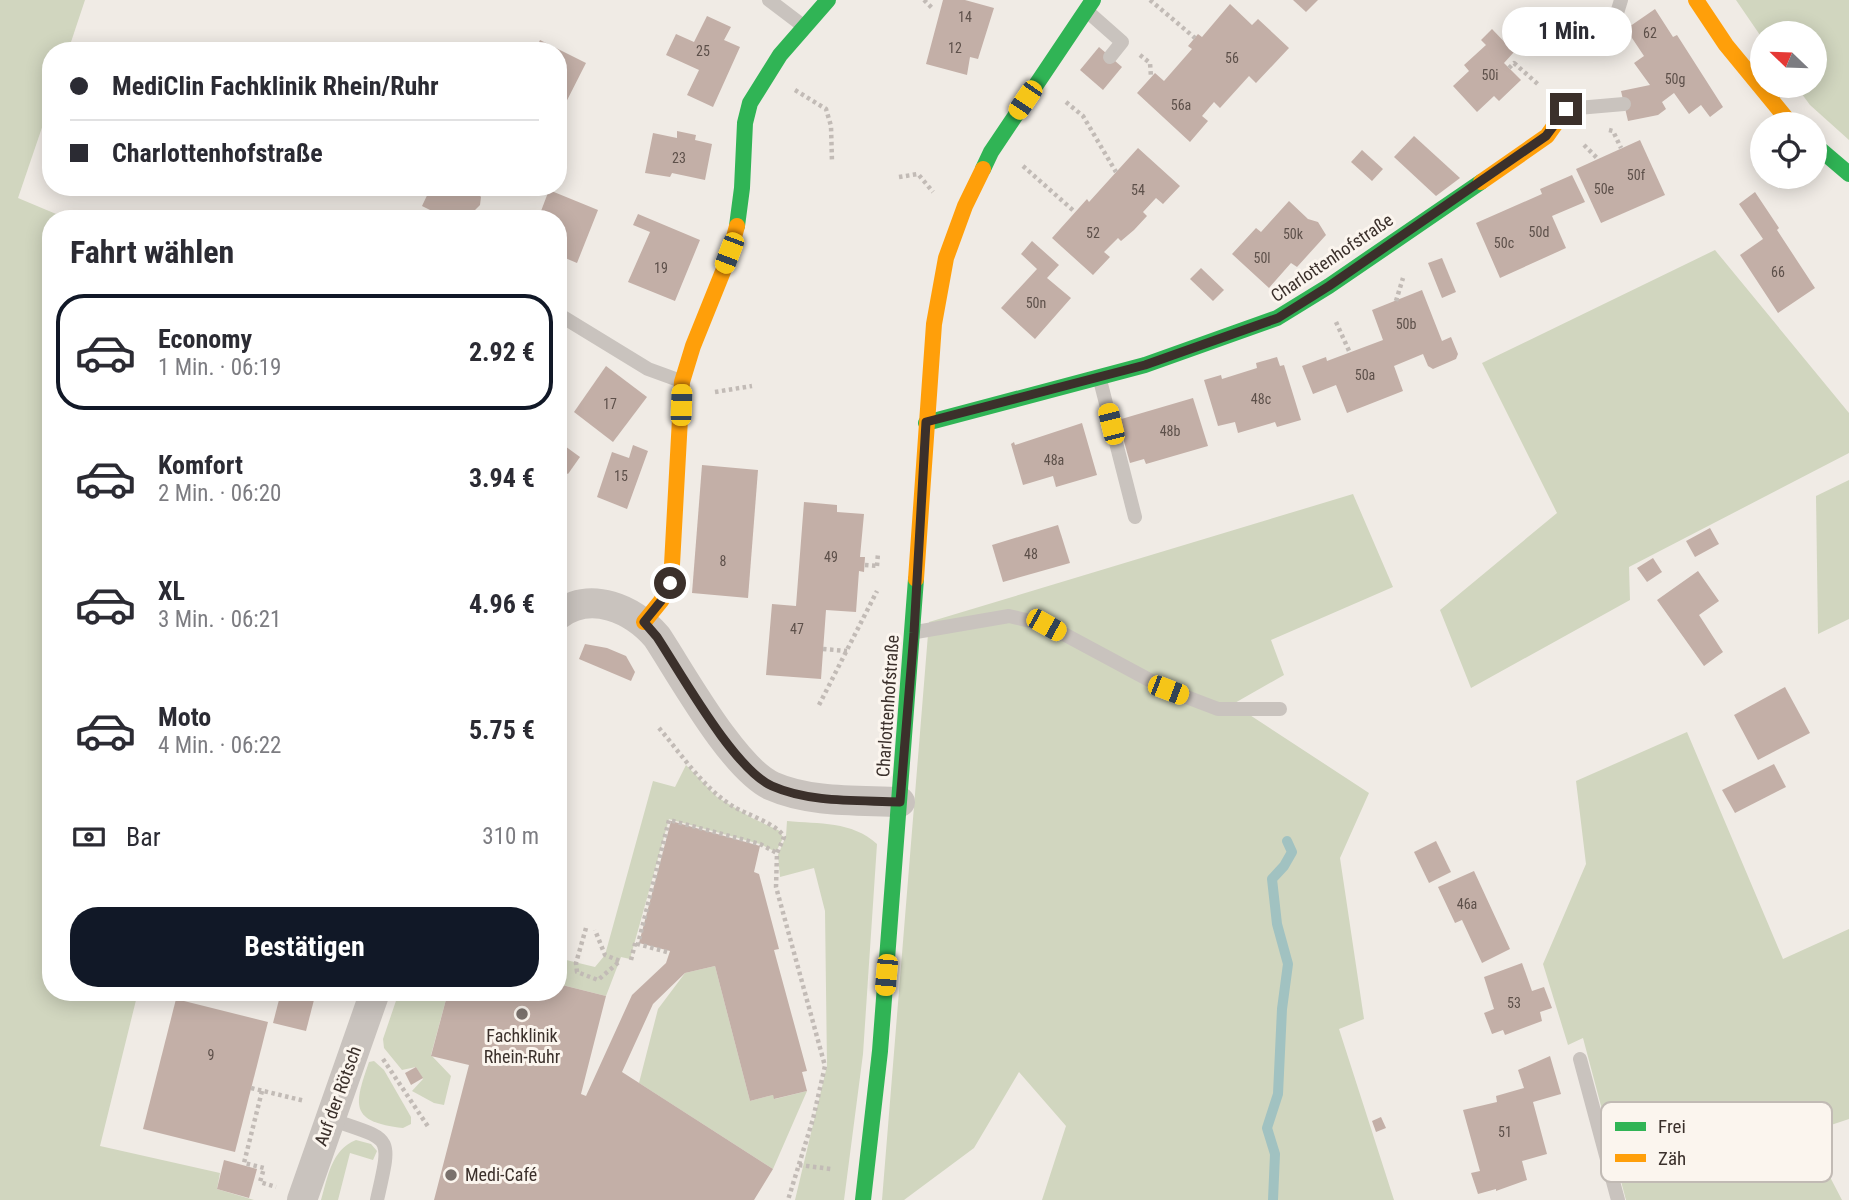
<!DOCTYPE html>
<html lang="de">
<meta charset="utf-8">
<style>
body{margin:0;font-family:"Roboto Condensed",sans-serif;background:#f7f7f7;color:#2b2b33;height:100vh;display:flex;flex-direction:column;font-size:26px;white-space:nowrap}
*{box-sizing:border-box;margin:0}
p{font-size:23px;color:#7c7c81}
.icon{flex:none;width:38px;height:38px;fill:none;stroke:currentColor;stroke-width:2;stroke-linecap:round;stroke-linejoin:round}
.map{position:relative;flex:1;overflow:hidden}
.panel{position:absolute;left:42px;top:210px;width:525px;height:791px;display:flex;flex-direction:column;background:#fff;border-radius:28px;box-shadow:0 4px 18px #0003}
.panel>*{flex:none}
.guide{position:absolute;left:42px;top:42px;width:525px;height:154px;border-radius:28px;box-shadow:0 4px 18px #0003;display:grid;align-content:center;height:154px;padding:0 28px;background:#fff}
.needle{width:46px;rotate:293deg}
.fabs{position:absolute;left:1750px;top:21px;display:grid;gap:14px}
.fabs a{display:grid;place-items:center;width:77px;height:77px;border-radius:50%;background:#fff;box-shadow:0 4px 18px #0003;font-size:35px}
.end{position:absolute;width:32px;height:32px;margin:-16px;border:9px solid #3b302b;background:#fff;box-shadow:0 0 0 4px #fff}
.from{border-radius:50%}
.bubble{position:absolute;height:49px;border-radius:24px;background:#fff;box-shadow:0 4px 18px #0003;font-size:23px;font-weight:700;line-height:49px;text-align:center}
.car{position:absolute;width:21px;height:42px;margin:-21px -10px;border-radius:9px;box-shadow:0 0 5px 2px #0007;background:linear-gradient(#f5c518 24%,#345 0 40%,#f5c518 0 76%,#345 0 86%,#f5c518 0)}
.guide b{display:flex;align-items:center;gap:24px;height:66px;font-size:26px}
.guide b+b{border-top:2px solid #e1e1e2}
.guide i{width:18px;height:18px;background:#2b2b33}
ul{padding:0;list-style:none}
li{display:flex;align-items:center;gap:21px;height:116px;margin:0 14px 10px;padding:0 14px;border:4px solid transparent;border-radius:28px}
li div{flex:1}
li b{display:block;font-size:26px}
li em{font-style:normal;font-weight:700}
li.active{border-color:#111827}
li>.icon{width:63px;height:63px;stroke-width:1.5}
h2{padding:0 28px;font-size:32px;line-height:84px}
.pay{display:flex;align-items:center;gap:18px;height:77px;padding:0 28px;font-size:26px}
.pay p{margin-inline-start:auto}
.button{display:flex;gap:14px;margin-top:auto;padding:14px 28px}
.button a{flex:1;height:80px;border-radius:28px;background:#111827;color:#fff;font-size:28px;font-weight:700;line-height:80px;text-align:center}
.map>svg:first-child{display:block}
.green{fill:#d1d6bf}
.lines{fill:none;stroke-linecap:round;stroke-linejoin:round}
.stream{stroke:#a1c2c1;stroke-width:10}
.building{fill:#c3afa7}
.path{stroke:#c2bbb6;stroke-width:4.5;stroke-dasharray:3.5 3.5;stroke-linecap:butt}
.lane{stroke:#c9c3be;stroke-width:14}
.street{stroke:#c9c3be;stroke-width:30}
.fast{stroke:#30b455;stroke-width:16}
.slow{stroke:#ff9f0a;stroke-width:16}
.route{stroke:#3b302b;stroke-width:9}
.poi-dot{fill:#7a716c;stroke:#fbf5ee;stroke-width:2.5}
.labels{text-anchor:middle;stroke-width:6;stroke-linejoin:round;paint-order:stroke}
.number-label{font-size:14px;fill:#5d504a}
.street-label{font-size:18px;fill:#3b302b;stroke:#fbf5ee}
.poi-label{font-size:18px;fill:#3b302b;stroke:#fbf5ee}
.key{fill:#fbf5ee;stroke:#c1bab4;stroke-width:2}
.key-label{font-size:19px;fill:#3b302b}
</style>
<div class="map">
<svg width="1849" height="1200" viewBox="0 0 1849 1200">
<rect width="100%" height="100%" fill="#f0ebe5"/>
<g class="green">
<path d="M0,0H85L68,51H51V101L18,198L68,219H51V992H138L100,1146L220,1173L217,1189L254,1200H0Z"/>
<path d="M1736,0H1849V140L1810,105L1796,86H1815V33H1762V38Z"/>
<path d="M1715,250L1849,413V453L1629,567L1630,600L1471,688L1440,610L1557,513L1482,363Z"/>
<path d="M1849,480V619L1818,634L1816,496Z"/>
<path d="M1353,494L1393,587L1271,640L1284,675L1233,704L1369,793L1340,858L1364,1019L1339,1029L1394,1200H1042L1066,1126L1019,1072L974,1148L904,1200H882L929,622Z"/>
<path d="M1687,732L1783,959L1849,929V1119L1807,1133L1842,1200H1626L1583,1038L1568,1045L1543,964L1586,864L1576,781Z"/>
<path d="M686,765L717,797L752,818L780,831L783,838L776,852L760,844L669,819L630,959L621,957L606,996L558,984V958L595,967L605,955L653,781L675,787Z"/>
<path d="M787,821C819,824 852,821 877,844L863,1054L844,1200H795L827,1066L825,911L814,868L780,877L778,855L786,836Z"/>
<path d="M715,966L750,1101L773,1095L775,1099L807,1091L773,1169L639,1083L658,1009L685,973Z"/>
<path d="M399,992H448L431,1055L451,1076L444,1105L434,1103L412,1091L423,1079L416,1067L402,1070L384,1048L383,1039Z"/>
<path d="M374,1061L384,1070L411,1117V1124L403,1128C349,1122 354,1105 369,1062Z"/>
<path d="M356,1140L371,1144L377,1151L373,1160L350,1153L338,1200H321C328,1177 331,1150 356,1140Z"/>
</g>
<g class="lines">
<path class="stream" d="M1273,1200L1275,1154L1267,1128L1278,1094L1282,1009L1288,964L1277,924L1272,879L1284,866L1292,852L1287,841"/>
</g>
<g class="building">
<path d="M943,0H965L994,8L978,59L970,57L967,75L926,64Z"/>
<path d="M1293,0H1318L1306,12Z"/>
<path d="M1230,4L1252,25L1258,19L1289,48L1256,83L1249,76L1220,108L1214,102L1202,116L1208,121L1190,142L1137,93L1155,73L1164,81L1192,49L1188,46L1198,34L1202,37Z"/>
<path d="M1655,9L1673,37L1677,35L1723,107L1710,117L1701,105L1689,114L1674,93L1662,102L1666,109L1658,115L1628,121L1621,91L1650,85L1634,63L1644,56L1626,29Z"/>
<path d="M707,16L731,27L724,40L740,47L713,107L687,95L699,70L666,55L676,34L694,42Z"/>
<path d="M1492,29L1514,52L1504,63L1521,80L1499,101L1494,96L1477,112L1453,86L1469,71L1464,65L1486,45L1481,40Z"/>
<path d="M540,40L586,63L558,118V51H535Z"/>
<path d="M1099,47L1122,67L1103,90L1080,70Z"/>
<path d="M677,131L696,135L695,140L712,144L705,180L672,173L670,177L645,173L653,133L677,138Z"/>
<path d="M1414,136L1460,178L1436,196L1394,157Z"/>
<path d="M1640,140L1665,195L1601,223L1576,169Z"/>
<path d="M1138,148L1180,186L1163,204L1156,198L1143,212L1147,216L1134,230L1121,241L1118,238L1104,252L1110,257L1093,275L1052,238L1087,199L1089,202Z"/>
<path d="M1362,150L1383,169L1372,181L1351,162Z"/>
<path d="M1572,175L1585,202L1552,216L1566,248L1500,278L1476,223L1542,194L1540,189Z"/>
<path d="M431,187H478L476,191L481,197L480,205L475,210H467L462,219H448L422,206Z"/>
<path d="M549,190L598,210L577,263L558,255V219H538Z"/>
<path d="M1755,192L1779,228L1777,230L1815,288L1778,313L1740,255L1763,239L1739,204Z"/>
<path d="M1289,201L1308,219L1318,222L1326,235L1297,267L1291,263L1269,288L1232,254L1256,228L1261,232Z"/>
<path d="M638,214L700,240L675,301L628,282L650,232L633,225Z"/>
<path d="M1032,241L1059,265L1047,278L1071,298L1035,339L1001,308L1037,269L1021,254Z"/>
<path d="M1442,258L1456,292L1442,298L1428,263Z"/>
<path d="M1201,268L1224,290L1213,301L1190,279Z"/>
<path d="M1422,290L1442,341L1451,337L1458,354L1456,359L1433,369L1428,366L1423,354L1394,366L1403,391L1347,413L1336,385L1313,394L1302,366L1326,357L1327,361L1383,340L1372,310Z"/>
<path d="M1277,357L1280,366L1284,365L1301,420L1277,427L1275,422L1238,433L1235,422L1218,426L1204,380L1221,375L1222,379L1257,368L1256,363Z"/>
<path d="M606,366L647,397L613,442L574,412Z"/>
<path d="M1193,398L1208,446L1146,464L1144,459L1130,463L1118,420Z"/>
<path d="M1082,423L1097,475L1056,487L1053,476L1023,485L1011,444L1014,442L1015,445Z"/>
<path d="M558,441L580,457L568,474L558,468Z"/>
<path d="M633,445L648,451L627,509L597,497L612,452L629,458Z"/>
<path d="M702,465L758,470L748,598L692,593Z"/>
<path d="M804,502L837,505V512L864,514L860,557H865L864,572L859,571L856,612L826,610L821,679L766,675L772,604L796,606Z"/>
<path d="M1058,525L1070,563L1003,582L992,545Z"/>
<path d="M1710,528L1719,544L1695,557L1686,541Z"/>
<path d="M1653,558L1662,572L1647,582L1637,568Z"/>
<path d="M1698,571L1719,601L1699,615L1723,652L1704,666L1657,600Z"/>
<path d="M585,644L607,648L626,656L635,672L631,681L579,659Z"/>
<path d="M1785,687L1810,733L1758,760L1734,715Z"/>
<path d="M1774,764L1786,787L1735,813L1722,790Z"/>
<path d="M671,821L760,846L754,872L759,874L779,949L774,950L807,1071L802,1072L807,1091L774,1099L773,1095L750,1101L715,966L685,973L653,1004L622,1072L773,1169L754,1200H434L469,1065L431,1056L448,992H558V984L606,996L581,1094L586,1096L632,995L666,963L670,951L639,943Z"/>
<path d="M1436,841L1451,872L1429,883L1414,852Z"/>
<path d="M1474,871L1510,949L1482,963L1462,920L1455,923L1438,887Z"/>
<path d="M1522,963L1532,991L1544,987L1552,1008L1540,1012L1542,1021L1505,1035L1503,1030L1492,1034L1484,1013L1494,1009L1484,977Z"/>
<path d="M281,992H316L306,1031L273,1023Z"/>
<path d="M176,999L268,1022L235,1152L143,1129Z"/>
<path d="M1550,1056L1561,1094L1533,1102L1547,1154L1522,1161L1527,1180L1496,1191V1189L1478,1194L1471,1173L1480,1171L1463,1110L1497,1102L1496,1096L1524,1088L1518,1070Z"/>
<path d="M416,1067L423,1078L411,1085L405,1073Z"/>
<path d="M1381,1117L1386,1128L1376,1132L1372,1121Z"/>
<path d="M224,1160L257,1169L249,1198L217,1189Z"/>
</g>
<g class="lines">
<g class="path">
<path d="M924,0L932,8"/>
<path d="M1150,0L1195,38"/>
<path d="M1140,55L1150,63L1151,77"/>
<path d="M1509,68L1514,63L1540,86"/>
<path d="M795,90L826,109L831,126L832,162"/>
<path d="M1066,102L1083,116L1116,172"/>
<path d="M1609,130L1613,131L1621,148"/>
<path d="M1584,145L1598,159"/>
<path d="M1023,166L1075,212"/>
<path d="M899,177L918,174L933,192"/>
<path d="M1396,301L1403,278"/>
<path d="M1336,322L1350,353"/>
<path d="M715,392L752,386"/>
<path d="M865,565L878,566"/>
<path d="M877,566L878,553"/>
<path d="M823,649L847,651"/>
<path d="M819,705L877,591"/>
<path d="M659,728C682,755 703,788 734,807C746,814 779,825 784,837L777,853L776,887L825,1066L813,1119L788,1200"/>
<path d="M586,928L576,963L577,972L598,980L620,961L605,955L595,930"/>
<path d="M667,952L638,944L669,820L760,844L777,853"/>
<path d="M631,960L636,940"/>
<path d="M383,1059L429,1128"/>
<path d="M251,1088L305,1101"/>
<path d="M262,1091L244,1163L264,1168L260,1182L276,1187"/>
<path d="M799,1165L831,1169"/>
</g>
<g class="lane">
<path d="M769,0L802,25"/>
<path d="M1088,12L1122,42L1110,57"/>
<path d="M1614,23L1621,0"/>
<path d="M1566,109L1624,104"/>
<path d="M558,314L648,369L681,381"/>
<path d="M1100,380L1135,517"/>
<path d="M916,632L1009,616L1047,625L1168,690L1218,709H1280"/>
<path d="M1580,1059L1618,1200"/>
<path d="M330,1119C393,1141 392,1133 377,1200"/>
</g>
<g class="street">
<path d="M558,615C591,590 633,609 657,637C682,675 733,768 772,786C810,803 859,800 900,802"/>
<path d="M302,1200L375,992"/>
</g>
<g class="fast">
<path d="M1815,145L1849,174"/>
<path d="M983,169L991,152L1093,0"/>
<path d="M737,226L742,188L745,123L750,103L780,55L828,0"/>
<path d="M926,423L1145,365L1277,318L1329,286L1481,182"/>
<path d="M863,1200L880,1051L916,579"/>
</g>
<g class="slow">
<path d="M1696,0L1726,45L1791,124"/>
<path d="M1481,182L1547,136L1566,109"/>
<path d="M916,579L934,324L946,258L965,206L983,169"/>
<path d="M644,622L661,601L671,583L682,382L693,346L728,259L737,226"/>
</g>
</g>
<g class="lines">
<path class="route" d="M670,583L661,601L644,622L657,637C682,675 734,769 772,786C810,803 859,800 900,802L914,633L926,422L1145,365L1278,318L1329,286L1546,136L1566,109"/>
</g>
<g class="poi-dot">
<circle cx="522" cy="1014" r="7"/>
<circle cx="451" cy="1175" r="7"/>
</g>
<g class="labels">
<g class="number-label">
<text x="965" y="22">14</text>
<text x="1650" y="38">62</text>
<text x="955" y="53">12</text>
<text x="703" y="56">25</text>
<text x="1232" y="63">56</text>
<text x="1490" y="80">50i</text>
<text x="1675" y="84">50g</text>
<text x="1181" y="110">56a</text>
<text x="679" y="163">23</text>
<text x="1636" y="180">50f</text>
<text x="1604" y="194">50e</text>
<text x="1138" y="195">54</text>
<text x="1539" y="237">50d</text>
<text x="1093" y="238">52</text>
<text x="1293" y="239">50k</text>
<text x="1504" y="248">50c</text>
<text x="1262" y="263">50l</text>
<text x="661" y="273">19</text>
<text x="1778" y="277">66</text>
<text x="1036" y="308">50n</text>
<text x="1406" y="329">50b</text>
<text x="1365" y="380">50a</text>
<text x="1261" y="404">48c</text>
<text x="610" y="409">17</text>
<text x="1170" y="436">48b</text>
<text x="1054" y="465">48a</text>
<text x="621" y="481">15</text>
<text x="1031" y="559">48</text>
<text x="831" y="562">49</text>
<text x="723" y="566">8</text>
<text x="797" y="634">47</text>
<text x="1467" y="909">46a</text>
<text x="1514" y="1008">53</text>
<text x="211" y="1060">9</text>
<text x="1505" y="1137">51</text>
</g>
<g class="street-label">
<text transform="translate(1332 258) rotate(-34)" y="6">Charlottenhofstraße</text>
<text transform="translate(888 706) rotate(-86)" y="6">Charlottenhofstraße</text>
<text transform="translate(338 1096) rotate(-70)" y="6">Auf der Rötsch</text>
</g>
<g class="poi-label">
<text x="522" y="1042">Fachklinik<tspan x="522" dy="21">Rhein-Ruhr</tspan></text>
<text x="465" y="1181" text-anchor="start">Medi-Café</text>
</g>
</g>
<rect x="1601" y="1102" width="231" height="80" rx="10" class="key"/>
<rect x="1615" y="1122" width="31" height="9" fill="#30b455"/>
<rect x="1615" y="1154" width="31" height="8" fill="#ff9f0a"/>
<g class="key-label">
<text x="1658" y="1133">Frei</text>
<text x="1658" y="1165">Zäh</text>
</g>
</svg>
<div class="fabs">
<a><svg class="needle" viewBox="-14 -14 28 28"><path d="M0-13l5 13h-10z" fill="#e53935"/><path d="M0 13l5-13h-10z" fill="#7c7c81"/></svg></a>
<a><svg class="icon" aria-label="locate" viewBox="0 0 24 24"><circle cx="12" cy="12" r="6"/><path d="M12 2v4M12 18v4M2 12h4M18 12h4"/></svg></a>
</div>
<i class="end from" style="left:670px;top:583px"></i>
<i class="end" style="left:1566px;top:109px"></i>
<div class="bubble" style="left:1502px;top:7px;width:130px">1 Min.</div>
<i class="car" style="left:1025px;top:100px;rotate:214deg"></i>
<i class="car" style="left:729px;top:253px;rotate:201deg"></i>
<i class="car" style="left:681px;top:405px;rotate:2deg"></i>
<i class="car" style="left:1111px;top:424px;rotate:346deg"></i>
<i class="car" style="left:1046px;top:625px;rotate:119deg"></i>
<i class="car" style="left:1168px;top:690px;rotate:111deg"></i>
<i class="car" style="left:886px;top:975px;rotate:185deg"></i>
<div class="guide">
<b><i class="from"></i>MediClin Fachklinik Rhein/Ruhr</b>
<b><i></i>Charlottenhofstraße</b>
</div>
<section class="panel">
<h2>Fahrt wählen</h2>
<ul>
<li class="active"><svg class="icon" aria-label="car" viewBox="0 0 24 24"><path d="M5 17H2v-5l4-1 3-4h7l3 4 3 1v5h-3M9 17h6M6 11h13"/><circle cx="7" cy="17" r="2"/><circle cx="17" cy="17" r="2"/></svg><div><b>Economy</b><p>1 Min. · 06:19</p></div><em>2.92 €</em></li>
<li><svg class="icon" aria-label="car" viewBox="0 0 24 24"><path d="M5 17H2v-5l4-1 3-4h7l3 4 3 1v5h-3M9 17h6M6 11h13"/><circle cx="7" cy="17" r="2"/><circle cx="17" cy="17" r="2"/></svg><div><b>Komfort</b><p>2 Min. · 06:20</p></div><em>3.94 €</em></li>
<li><svg class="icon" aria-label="car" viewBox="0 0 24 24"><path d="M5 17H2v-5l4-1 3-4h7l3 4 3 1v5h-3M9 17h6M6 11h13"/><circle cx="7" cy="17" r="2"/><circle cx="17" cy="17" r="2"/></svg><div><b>XL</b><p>3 Min. · 06:21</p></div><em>4.96 €</em></li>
<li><svg class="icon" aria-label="car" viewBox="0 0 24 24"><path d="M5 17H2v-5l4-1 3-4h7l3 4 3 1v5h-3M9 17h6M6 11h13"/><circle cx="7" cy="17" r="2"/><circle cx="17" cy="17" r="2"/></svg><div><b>Moto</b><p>4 Min. · 06:22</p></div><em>5.75 €</em></li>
</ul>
<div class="pay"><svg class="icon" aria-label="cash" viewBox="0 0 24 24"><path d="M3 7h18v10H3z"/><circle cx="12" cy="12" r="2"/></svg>Bar<p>310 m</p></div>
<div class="button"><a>Bestätigen</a></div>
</section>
</div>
